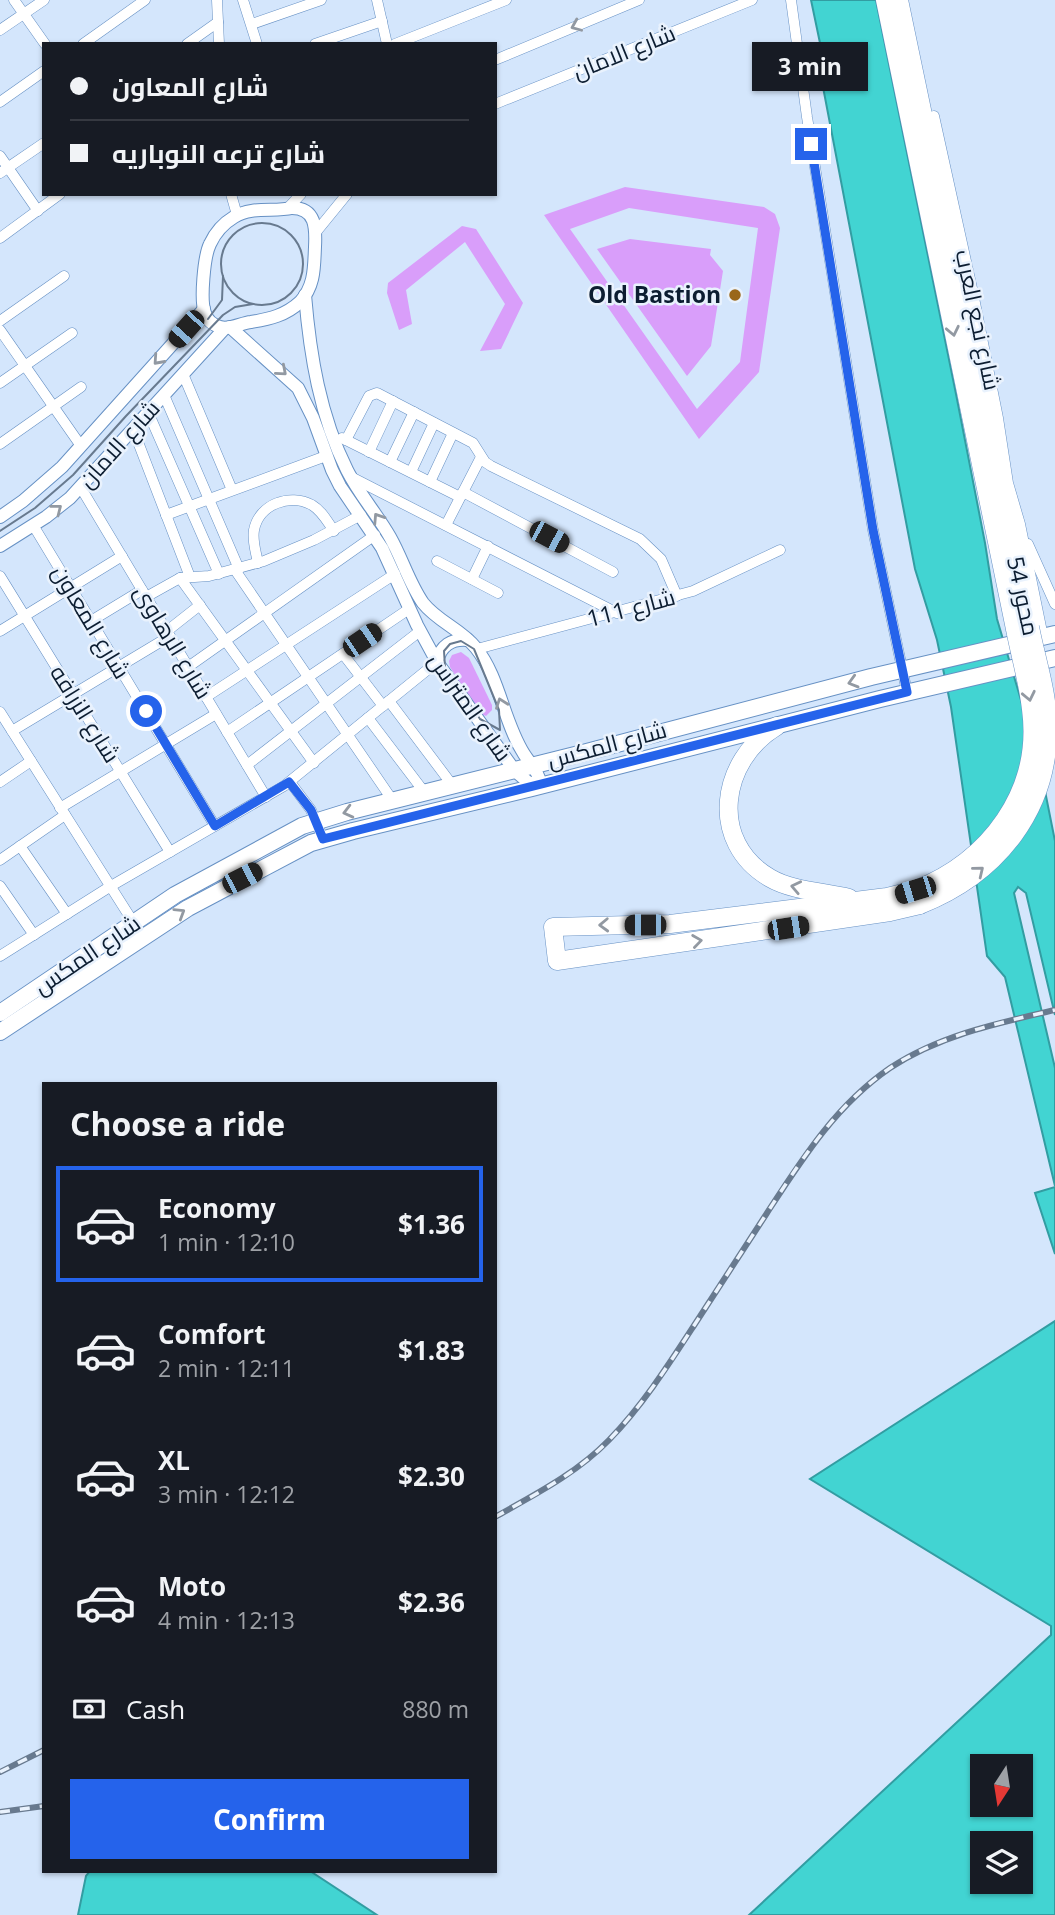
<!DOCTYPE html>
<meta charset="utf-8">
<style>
body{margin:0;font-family:"Open Sans",Cairo,sans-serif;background:#20242c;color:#f1f3f6;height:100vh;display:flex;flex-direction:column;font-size:26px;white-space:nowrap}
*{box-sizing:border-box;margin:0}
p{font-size:23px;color:#9ea1a6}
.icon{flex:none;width:38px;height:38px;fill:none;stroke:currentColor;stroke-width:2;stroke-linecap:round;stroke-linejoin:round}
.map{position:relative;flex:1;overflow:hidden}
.sheet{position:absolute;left:42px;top:1082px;width:455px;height:791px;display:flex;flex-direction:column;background:#171b24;border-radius:0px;box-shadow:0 2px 5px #0004}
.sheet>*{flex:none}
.top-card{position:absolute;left:42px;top:42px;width:455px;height:154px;border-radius:0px;box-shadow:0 2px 5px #0004;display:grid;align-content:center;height:154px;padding:0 28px;background:#171b24}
.needle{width:46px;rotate:192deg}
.buttons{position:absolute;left:970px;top:1754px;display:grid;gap:14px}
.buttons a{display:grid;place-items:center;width:63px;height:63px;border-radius:0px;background:#171b24;box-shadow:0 2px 5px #0004;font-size:35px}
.end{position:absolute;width:32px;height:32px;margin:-16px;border:9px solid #2563eb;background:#fff;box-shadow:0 0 0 4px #fff}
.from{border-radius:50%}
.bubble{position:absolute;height:49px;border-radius:0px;background:#171b24;box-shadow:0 2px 5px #0004;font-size:23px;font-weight:700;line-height:49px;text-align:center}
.car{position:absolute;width:21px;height:42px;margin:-21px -10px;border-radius:9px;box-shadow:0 0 5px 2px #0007;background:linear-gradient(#222 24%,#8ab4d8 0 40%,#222 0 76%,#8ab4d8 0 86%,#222 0)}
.top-card b{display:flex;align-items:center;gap:24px;height:66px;font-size:26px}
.top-card b+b{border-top:2px solid #363941}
.top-card i{width:18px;height:18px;background:#f1f3f6}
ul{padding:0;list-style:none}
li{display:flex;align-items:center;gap:21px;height:116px;margin:0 14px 10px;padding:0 14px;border:4px solid transparent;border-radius:0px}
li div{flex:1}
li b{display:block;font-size:26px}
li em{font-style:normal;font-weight:700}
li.selected{border-color:#2563eb}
li>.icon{width:63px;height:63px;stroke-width:1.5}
h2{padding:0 28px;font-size:32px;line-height:84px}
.pay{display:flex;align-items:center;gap:18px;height:77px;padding:0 28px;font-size:26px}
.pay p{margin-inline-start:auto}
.cta{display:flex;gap:14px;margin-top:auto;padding:14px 28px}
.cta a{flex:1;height:80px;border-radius:0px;background:#2563eb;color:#fff;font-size:28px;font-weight:700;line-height:80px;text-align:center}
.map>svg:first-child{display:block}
.green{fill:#d99efa;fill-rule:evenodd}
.water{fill:#42d4d2;stroke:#329da2;stroke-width:2;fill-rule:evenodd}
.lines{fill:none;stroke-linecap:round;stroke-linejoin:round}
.minor-casing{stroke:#6791c4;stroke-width:11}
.tertiary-casing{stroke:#6791c4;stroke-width:14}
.primary-casing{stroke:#6791c4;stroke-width:18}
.motorway-casing{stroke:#6791c4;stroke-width:19}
.minor{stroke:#fff;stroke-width:10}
.tertiary{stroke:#fff;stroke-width:12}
.primary{stroke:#fff;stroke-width:16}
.motorway{stroke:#fff;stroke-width:18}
.tram{stroke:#687a8f;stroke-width:2}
.rail-casing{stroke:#687a8f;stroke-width:6}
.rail{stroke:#e9f2fd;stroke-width:3.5;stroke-dasharray:10;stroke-linecap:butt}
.motorway-bridge-casing{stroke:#6791c4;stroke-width:19;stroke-linecap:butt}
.motorway-bridge{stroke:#fff;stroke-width:18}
.oneway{stroke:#9299a2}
.route{stroke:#2563eb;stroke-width:9}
.poi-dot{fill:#99671a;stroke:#e9f2fd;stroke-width:2.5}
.labels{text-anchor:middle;stroke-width:5;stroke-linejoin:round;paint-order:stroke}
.street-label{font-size:23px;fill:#0c1d31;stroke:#e9f2fd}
.poi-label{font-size:23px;font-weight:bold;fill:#0c1d31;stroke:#e9f2fd;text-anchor:end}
</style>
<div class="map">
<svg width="1055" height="1915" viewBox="0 0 1055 1915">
<rect width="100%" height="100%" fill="#d4e6fc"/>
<g class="green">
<path d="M625,187L764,207L775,214L780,228L759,372L699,439L544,215ZM629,208L758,228L740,362L697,409L570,229Z"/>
<path d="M462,226L476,229L523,303L501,349L480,351L505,304L465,242L406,290L412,324L399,330L387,293L388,283Z"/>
<path d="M630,239L711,249L710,255L723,271L711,346L687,376L597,249Z"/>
<path d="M461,652L469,658L492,705V710L486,716L479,713L450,667L449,661L452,655Z"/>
</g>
<g class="water">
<path d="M811,0H876L956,394L985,543L997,619L1039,761L1055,841V1015L1026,893L1018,887L1014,893L1055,1068V1186L1005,977L987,956L951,707L937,640L915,569L823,87L820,43Z"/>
<path d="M1055,1187V1254L1035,1193Z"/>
<path d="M1055,1321V1915H749L1051,1635V1626L810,1479ZM982,1766H1020V1804H982ZM982,1843H1020V1881H982Z"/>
<path d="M90,1871H310L377,1915H78L86,1876Z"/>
</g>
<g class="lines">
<g class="minor-casing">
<g id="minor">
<path d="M14,0L45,44"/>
<path d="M217,0L219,44"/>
<path d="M243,0L257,44"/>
<path d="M377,0L387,44"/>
<path d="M791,0L807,117L873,530L907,692"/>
<path d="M252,24L321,0"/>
<path d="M0,30L44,0"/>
<path d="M83,44L145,0"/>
<path d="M187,44L218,22"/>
<path d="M315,44L382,21"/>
<path d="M395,44L506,0"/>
<path d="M495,60L639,0"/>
<path d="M0,102L44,71"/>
<path d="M495,104L752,0"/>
<path d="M934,116L973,293L998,418L1008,483L1020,524L1043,637"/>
<path d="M0,156L38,211"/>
<path d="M0,173L44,143"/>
<path d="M231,194L237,215"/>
<path d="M287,209L301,194"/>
<path d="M316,232L347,194"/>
<path d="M0,238L60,194"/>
<path d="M0,321L64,276"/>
<path d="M0,330L81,446"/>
<path d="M183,374L232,490"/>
<path d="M0,383L72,333"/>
<path d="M164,395L239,569"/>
<path d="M148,412L219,574"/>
<path d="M133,429L190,577"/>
<path d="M342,438L460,497"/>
<path d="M346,440L369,396L377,393L473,443L485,462L491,466L640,539L661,559L677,596"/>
<path d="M0,444L81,387"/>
<path d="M369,452L393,401"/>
<path d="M390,462L414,412"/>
<path d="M411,472L434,423"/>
<path d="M351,477L617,613"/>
<path d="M430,482L453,433"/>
<path d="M81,488L266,797"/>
<path d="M463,492L613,572"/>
<path d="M166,515L326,456"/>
<path d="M33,525L215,826"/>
<path d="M446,525L481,457"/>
<path d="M1028,544L1055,604"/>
<path d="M437,561L498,593"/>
<path d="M258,563C256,552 252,541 254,530C259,504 290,493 312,505C322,511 327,521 334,531"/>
<path d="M235,570L393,801"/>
<path d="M0,576L170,852"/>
<path d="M180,578L314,763"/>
<path d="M472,579L488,546"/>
<path d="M146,597L180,578L209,576L264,561L314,540L361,515"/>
<path d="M91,621L142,590"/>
<path d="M0,631L122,556"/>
<path d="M167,631L200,605"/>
<path d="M477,649L693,591L780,550"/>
<path d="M343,654L383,706"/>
<path d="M188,667L375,535"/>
<path d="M206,697L395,574"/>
<path d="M389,701L453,786"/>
<path d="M0,712L135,925"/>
<path d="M368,718L425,793"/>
<path d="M12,731L170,636"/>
<path d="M227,732L409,609"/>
<path d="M247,765L420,631"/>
<path d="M0,782L31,761"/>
<path d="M290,782L311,810L323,839"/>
<path d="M60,808L216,714"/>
<path d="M20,846L67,914"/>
<path d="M0,860L65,815"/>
<path d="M0,886L34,935"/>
<path d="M0,956L111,886L284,786L437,662"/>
</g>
</g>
<g class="tertiary-casing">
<g id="tertiary">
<path d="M292,208C316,208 316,228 315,247C314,267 315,286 300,302C286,315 270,319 251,322C241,323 230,330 220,327C213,325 207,320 205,313C200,301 204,256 210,244C215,233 224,223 234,217C252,206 273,212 292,208Z"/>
<path d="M230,327L298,388L313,418L332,470L340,486L382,548L417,625L437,662L515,771L528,782L541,786C539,772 531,765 524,754C503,721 500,678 476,648C461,629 438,622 423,603C409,583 402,558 390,537C377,514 359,494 347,470C320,416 310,355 305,295"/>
<path d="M0,517L23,501L62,467L204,309"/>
<path d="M0,546L46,517L70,498L225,328"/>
<path d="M437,662C440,646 452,638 468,640"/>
</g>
</g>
<g class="primary-casing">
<g id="primary">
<path d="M0,1013L175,895L302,826L347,812L579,754L871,677L1055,634"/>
<path d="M0,1032L188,908L311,843L353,831L532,788L880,699L1055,658"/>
</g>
</g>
<g class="motorway-casing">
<g id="motorway">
<path d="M885,0L1015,629"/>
<path d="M899,0L1030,627"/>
<path d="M777,726C720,760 708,842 770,878C792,891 825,892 849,898"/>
<path d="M915,890L887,897L670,924L553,927L557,961L890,912L920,905"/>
</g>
</g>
<use href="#minor" class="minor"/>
<use href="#tertiary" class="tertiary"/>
<use href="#primary" class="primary"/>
<use href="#motorway" class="motorway"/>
<g class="tram">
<circle cx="262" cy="264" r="41"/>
<path d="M208,319L222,300L223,276"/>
<path d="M0,531L35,508L73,475L126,416L223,315L235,307L253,304"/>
<path d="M461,641L474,649L499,710L500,730L480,719L445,667L444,651L450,644Z"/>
</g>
<g class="rail-casing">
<g id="rail">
<path d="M495,1517C536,1494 577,1473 609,1440C643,1405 669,1364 695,1324C719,1287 743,1250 767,1213C802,1159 836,1105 890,1068C940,1035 998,1023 1055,1010"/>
<path d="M0,1772L44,1750"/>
<path d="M0,1812L44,1806"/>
</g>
</g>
<use href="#rail" class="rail"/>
<g class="motorway-bridge-casing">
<g id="motorway-bridge">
<path d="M915,890C989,861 1042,792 1031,709C1028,682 1020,655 1015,629"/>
<path d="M920,905C998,874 1050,809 1048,723C1047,691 1036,658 1030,627"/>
</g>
</g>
<use href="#motorway-bridge" class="motorway-bridge"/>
</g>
<defs><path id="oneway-chevron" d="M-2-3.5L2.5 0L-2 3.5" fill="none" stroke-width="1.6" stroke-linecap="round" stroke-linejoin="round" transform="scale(1.75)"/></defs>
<g class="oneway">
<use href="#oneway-chevron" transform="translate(576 26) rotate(157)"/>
<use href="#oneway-chevron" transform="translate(953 331) rotate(78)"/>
<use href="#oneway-chevron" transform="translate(158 360) rotate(132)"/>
<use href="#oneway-chevron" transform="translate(282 371) rotate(41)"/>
<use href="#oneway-chevron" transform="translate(57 509) rotate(-38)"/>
<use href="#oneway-chevron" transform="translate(378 518) rotate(-123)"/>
<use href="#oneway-chevron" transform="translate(853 682) rotate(164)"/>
<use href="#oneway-chevron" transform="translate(1029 696) rotate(78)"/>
<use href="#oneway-chevron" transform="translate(501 703) rotate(-110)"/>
<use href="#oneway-chevron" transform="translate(348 812) rotate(166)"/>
<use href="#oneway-chevron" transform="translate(979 871) rotate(-39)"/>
<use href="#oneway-chevron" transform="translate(796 887) rotate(-168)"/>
<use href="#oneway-chevron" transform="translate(180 913) rotate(-32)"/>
<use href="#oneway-chevron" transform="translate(604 925) rotate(178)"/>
<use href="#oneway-chevron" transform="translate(697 941) rotate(-8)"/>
</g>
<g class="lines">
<path class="route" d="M146,711L215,826L289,782L311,810L323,839L907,692L873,530L811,144"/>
</g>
<circle class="poi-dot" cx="735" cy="295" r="7"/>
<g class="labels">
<g class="street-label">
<text transform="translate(624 52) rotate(-22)" y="8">شارع الامان</text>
<text transform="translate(978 320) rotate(78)" y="8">شارع نجع العرب</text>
<text transform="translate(119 444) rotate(-48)" y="8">شارع الامان</text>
<text transform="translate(1023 596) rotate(78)" y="8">محور 54</text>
<text transform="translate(631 608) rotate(-15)" y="8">شارع 111</text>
<text transform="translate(91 622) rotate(59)" y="8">شارع المعاون</text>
<text transform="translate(173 642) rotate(59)" y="8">شارع الرهاوى</text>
<text transform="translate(470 707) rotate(55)" y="8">شارع المتراس</text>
<text transform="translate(85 714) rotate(58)" y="8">شارع الزرافه</text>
<text transform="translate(607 745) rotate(-15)" y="8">شارع المكس</text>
<text transform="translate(87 955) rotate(-34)" y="8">شارع المكس</text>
</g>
<g class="poi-label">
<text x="721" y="303">Old Bastion</text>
</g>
</g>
</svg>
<div class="buttons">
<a><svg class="needle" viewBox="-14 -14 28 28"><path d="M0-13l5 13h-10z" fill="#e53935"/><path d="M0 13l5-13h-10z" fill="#9ea1a6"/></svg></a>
<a><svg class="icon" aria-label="layers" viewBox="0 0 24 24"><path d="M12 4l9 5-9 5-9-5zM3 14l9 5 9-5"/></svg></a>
</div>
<i class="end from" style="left:146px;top:711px"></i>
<i class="end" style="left:811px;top:144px"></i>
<div class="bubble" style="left:752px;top:42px;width:116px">3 min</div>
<i class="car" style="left:186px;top:329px;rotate:222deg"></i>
<i class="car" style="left:549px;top:537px;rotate:118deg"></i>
<i class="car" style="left:362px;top:640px;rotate:56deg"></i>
<i class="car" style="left:242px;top:878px;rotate:63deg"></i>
<i class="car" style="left:915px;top:890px;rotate:253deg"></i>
<i class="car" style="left:645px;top:925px;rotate:270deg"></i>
<i class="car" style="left:788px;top:928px;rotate:81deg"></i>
<div class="top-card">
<b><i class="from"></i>شارع المعاون</b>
<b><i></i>شارع ترعه النوباريه</b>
</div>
<section class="sheet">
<h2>Choose a ride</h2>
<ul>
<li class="selected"><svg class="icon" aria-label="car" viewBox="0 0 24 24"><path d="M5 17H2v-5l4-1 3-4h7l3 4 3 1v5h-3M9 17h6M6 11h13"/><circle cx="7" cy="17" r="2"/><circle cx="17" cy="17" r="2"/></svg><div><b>Economy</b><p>1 min · 12:10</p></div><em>$1.36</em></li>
<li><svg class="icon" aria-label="car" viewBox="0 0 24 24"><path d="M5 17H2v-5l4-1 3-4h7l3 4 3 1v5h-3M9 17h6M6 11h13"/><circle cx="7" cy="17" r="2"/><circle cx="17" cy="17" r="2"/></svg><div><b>Comfort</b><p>2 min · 12:11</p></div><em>$1.83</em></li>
<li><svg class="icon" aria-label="car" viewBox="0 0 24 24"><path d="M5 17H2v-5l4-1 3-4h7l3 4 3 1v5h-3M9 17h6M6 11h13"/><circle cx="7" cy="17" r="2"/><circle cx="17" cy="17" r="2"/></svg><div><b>XL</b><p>3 min · 12:12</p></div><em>$2.30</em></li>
<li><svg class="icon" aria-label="car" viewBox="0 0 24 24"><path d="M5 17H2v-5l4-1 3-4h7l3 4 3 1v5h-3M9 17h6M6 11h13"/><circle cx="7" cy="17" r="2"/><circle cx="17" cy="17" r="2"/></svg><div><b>Moto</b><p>4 min · 12:13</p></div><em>$2.36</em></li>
</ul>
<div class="pay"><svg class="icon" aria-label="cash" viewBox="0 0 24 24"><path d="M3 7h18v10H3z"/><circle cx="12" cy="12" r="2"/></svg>Cash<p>880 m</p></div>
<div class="cta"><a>Confirm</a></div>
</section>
</div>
